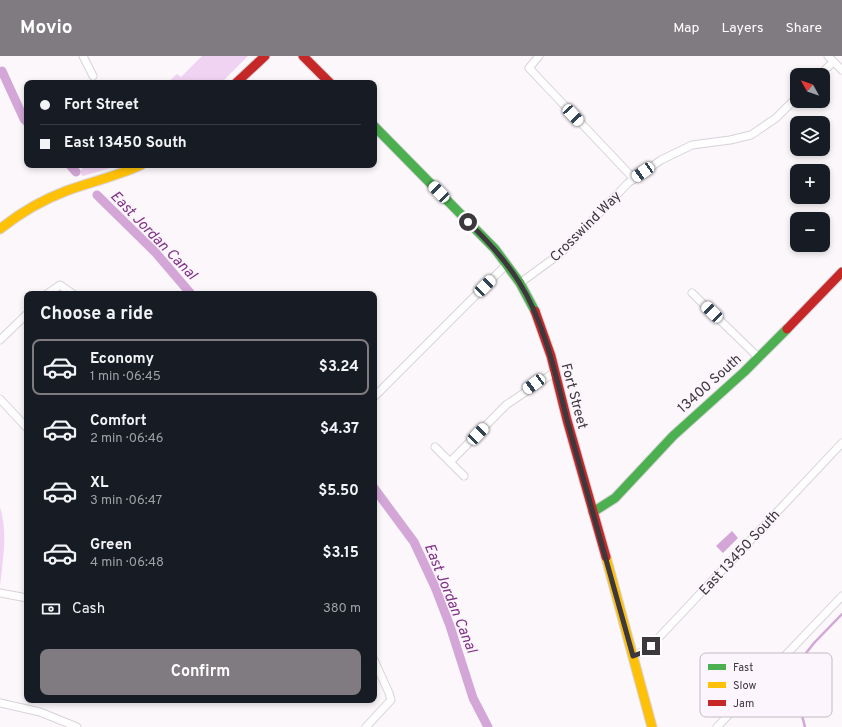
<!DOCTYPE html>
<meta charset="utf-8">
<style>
body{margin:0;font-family:Overpass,sans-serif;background:#242831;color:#f1f3f6;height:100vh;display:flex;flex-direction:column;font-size:15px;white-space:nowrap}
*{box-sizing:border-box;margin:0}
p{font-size:13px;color:#9ea1a6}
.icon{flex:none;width:22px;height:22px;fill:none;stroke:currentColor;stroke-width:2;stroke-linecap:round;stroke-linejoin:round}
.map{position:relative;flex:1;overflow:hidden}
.panel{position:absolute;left:24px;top:235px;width:353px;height:412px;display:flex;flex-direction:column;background:#171b24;border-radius:8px;box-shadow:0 2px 6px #0003}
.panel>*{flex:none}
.guide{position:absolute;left:24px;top:24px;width:353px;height:88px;border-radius:8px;box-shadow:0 2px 6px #0003;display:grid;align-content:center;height:88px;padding:0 16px;background:#171b24}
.needle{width:26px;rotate:310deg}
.tools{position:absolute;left:790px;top:12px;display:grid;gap:8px}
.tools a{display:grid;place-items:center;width:40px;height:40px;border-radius:8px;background:#171b24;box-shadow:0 2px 6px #0003;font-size:20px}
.end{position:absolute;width:18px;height:18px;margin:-9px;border:5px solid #3d383d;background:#fff;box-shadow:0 0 0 2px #fff}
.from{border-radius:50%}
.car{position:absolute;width:12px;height:24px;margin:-12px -6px;border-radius:5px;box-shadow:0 0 3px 1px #0007;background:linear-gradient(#fff 24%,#345 0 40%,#fff 0 76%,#345 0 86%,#fff 0)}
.guide b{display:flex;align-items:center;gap:14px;height:38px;font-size:15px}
.guide b+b{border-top:1px solid #363941}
.guide i{width:10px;height:10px;background:#f1f3f6}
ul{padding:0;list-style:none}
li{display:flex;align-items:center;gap:12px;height:56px;margin:0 8px 6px;padding:0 8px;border:2px solid transparent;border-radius:8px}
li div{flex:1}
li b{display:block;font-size:15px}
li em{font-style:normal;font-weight:700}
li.current{border-color:#807b80}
li>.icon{width:36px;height:36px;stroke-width:1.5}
h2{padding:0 16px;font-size:18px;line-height:48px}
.pay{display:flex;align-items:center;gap:10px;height:44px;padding:0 16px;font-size:15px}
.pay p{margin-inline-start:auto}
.button{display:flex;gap:8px;margin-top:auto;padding:8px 16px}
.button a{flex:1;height:46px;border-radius:8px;background:#807b80;color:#fff;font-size:16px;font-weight:700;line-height:46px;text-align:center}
header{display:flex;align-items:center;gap:24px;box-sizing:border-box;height:56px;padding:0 20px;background:#807b80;color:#fff}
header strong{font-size:19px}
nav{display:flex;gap:22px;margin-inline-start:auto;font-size:14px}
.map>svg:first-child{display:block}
.green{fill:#f0d3f2}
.water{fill:#d3a6d7}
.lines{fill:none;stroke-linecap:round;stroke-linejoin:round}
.stream{stroke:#d3a6d7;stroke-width:2.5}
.canal{stroke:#d3a6d7;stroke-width:9}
.street-casing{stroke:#d8d3d8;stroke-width:9}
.fast-casing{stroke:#d8d3d8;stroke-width:11}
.slow-casing{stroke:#d8d3d8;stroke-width:11}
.jam-casing{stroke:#d8d3d8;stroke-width:11}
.street{stroke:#fefefe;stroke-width:7}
.fast{stroke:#4caf50;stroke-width:9}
.slow{stroke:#ffc107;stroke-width:9}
.jam{stroke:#c62828;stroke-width:9}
.route{stroke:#3d383d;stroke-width:5}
.labels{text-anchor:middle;stroke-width:3;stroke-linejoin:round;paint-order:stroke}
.street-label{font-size:14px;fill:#3d383d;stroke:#fdf5fd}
.water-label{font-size:15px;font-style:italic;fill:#7e3385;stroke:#fdf5fd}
.key{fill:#fdf5fd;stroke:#c3bcc3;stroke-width:1}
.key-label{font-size:11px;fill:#3d383d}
</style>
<header>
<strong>Movio</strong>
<nav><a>Map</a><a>Layers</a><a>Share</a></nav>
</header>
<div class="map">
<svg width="842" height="671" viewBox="0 0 842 671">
<rect width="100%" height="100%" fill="#fbf7fb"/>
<g class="green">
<path d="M202,0H248L221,27H167L177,18L181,21Z"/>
<path d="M86,109H120L83,120L79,116Z"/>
<path d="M0,451C8,477 3,502 0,530Z"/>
</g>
<path class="water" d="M732,475L738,482L723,497L716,490Z"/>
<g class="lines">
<path class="stream" d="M805,671L798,644L789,624L799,606L814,587L842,558"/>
<g class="canal">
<path d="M2,15L24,63L27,66"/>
<path d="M70,109L76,116"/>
<path d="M97,139L156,197L191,238"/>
<path d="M374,432L414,486L435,531L450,570L473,642L488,671"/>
</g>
<g class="street-casing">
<g id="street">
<path d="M83,0L93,20"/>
<path d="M539,0L529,12L634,123"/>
<path d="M828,0L842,14"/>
<path d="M820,19L833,6"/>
<path d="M520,227L561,197L628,127L661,104L692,89L730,84L751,79L776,62L797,41"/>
<path d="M692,237L758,301"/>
<path d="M47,238L60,229L73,238"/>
<path d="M0,284L27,258"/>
<path d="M374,341L507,208"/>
<path d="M0,343L27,372"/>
<path d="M435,391L464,420"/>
<path d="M450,406L506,349L555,316"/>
<path d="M0,537L27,542"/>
<path d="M633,600L648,593L842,387"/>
<path d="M0,647L40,656L77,671"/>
<path d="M366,671L391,644L389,637L374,604"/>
<path d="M717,671L842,540"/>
</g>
</g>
<g class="fast-casing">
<g id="fast">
<path d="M374,70L495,193L520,227L535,255"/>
<path d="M593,456L615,442L673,380L744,316L787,273"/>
</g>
</g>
<g class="slow-casing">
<g id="slow">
<path d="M0,173C20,157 42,144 66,135C91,126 117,120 141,109"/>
<path d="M606,501L652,671"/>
</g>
</g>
<g class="jam-casing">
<g id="jam">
<path d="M303,0L330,27"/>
<path d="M236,27L265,0"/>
<path d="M535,255L551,300L567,364L606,501"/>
<path d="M787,273L842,216"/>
</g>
</g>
<use href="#street" class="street"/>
<use href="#fast" class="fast"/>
<use href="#slow" class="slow"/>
<use href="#jam" class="jam"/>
</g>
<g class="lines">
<path class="route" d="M468,166C487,184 505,204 519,226C544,265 556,319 567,364L633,600L644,596L651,590"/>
</g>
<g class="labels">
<g class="street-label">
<text transform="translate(585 170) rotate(-45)" y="5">Crosswind Way</text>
<text transform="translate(709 327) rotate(-42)" y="5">13400 South</text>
<text transform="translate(575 340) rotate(75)" y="5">Fort Street</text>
<text transform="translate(739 496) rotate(-47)" y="5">East 13450 South</text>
</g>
<g class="water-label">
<text transform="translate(154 179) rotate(46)" y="5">East Jordan Canal</text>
<text transform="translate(451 542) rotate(68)" y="5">East Jordan Canal</text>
</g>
</g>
<rect x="700" y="597" width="132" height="64" rx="6" class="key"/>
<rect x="708" y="608" width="18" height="6" fill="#4caf50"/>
<rect x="708" y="626" width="18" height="6" fill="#ffc107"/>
<rect x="708" y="644" width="18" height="6" fill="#c62828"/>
<g class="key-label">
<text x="733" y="615">Fast</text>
<text x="733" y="633">Slow</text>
<text x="733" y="651">Jam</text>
</g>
</svg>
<div class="tools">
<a><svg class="needle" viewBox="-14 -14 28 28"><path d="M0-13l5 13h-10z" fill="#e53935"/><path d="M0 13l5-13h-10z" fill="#9ea1a6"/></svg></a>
<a><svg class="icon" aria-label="layers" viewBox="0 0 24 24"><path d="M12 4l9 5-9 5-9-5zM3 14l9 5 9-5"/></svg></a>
<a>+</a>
<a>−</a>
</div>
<i class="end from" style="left:468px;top:166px"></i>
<i class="end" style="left:651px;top:590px"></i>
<i class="car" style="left:573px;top:59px;rotate:137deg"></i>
<i class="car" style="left:643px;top:116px;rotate:236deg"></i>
<i class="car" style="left:439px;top:136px;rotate:316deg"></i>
<i class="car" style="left:485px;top:230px;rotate:45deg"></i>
<i class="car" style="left:712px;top:256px;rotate:314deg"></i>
<i class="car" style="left:534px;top:328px;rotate:234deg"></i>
<i class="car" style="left:478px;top:378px;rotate:44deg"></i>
<div class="guide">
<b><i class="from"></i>Fort Street</b>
<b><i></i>East 13450 South</b>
</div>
<section class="panel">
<h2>Choose a ride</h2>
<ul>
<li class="current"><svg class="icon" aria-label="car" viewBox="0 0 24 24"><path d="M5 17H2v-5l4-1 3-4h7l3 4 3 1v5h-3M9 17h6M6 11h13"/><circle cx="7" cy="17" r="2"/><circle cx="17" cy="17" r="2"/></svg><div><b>Economy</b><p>1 min · 06:45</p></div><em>$3.24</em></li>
<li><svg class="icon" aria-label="car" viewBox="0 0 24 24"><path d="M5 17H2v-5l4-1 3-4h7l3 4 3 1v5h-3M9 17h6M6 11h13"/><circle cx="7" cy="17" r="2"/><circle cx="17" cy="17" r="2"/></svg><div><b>Comfort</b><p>2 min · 06:46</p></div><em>$4.37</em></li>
<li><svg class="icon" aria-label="car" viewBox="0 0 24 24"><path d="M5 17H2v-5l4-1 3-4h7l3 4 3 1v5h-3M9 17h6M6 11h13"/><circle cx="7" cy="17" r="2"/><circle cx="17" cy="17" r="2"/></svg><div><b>XL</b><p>3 min · 06:47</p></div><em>$5.50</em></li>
<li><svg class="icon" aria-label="car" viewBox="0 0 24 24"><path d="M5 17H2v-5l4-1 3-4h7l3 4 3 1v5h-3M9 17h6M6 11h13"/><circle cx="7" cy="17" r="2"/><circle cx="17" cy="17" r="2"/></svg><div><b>Green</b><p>4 min · 06:48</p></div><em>$3.15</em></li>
</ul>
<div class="pay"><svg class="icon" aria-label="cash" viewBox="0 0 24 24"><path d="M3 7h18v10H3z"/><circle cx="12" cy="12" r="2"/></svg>Cash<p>380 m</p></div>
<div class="button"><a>Confirm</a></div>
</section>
</div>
